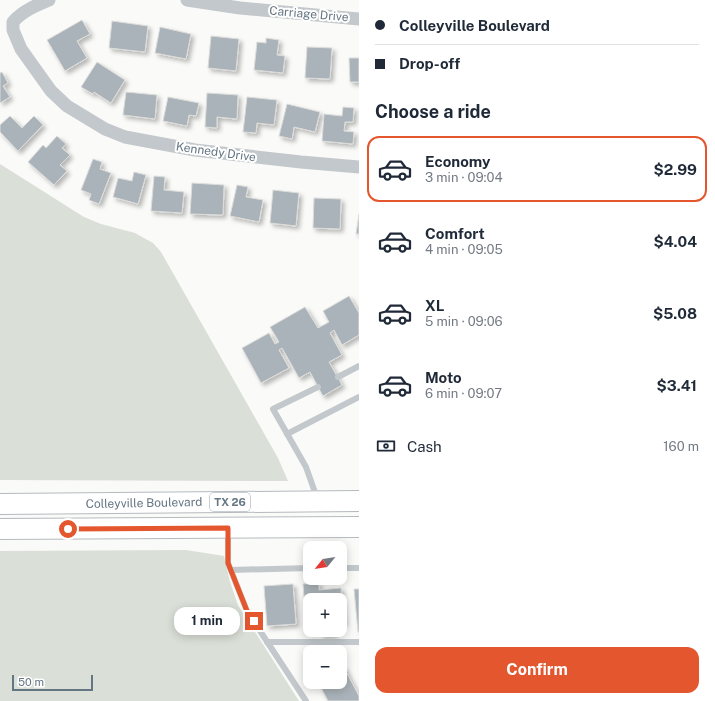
<!DOCTYPE html>
<meta charset="utf-8">
<style>
body{margin:0;font-family:"Public Sans",sans-serif;background:#f2f2f3;color:#1f2937;height:100vh;display:flex;flex-direction:column;font-size:15px;white-space:nowrap}
*{box-sizing:border-box;margin:0}
p{font-size:13px;color:#747a83}
.icon{flex:none;width:22px;height:22px;fill:none;stroke:currentColor;stroke-width:2;stroke-linecap:round;stroke-linejoin:round}
.map{position:relative;flex:1;overflow:hidden}
.sheet{display:flex;flex-direction:column;background:#fff;width:356px}
.sheet>*{flex:none}
.guide{display:grid;align-content:center;height:88px;padding:0 16px;background:#fff}
.needle{width:26px;rotate:240deg}
.tools{position:absolute;left:303px;top:541px;display:grid;gap:8px}
.tools a{display:grid;place-items:center;width:44px;height:44px;border-radius:8px;background:#fff;box-shadow:0 2px 10px #0003;font-size:20px}
.scale{position:absolute;left:12px;bottom:10px;width:81px;box-sizing:border-box;padding-left:4px;border:2px solid #657683;border-top:0;font-size:11px;line-height:14px;white-space:nowrap;color:#657683;-webkit-text-stroke:3px #fff;paint-order:stroke}
.end{position:absolute;width:18px;height:18px;margin:-9px;border:5px solid #e4572e;background:#fff;box-shadow:0 0 0 2px #fff}
.from{border-radius:50%}
.bubble{position:absolute;height:28px;border-radius:12px;background:#fff;box-shadow:0 2px 10px #0003;font-size:13px;font-weight:700;line-height:28px;text-align:center}
.guide b{display:flex;align-items:center;gap:14px;height:38px;font-size:15px}
.guide b+b{border-top:1px solid #e0e1e3}
.guide i{width:10px;height:10px;background:#1f2937}
ul{padding:0;list-style:none}
li{display:flex;align-items:center;gap:12px;height:66px;margin:0 8px 6px;padding:0 8px;border:2px solid transparent;border-radius:12px}
li div{flex:1}
li b{display:block;font-size:15px}
li em{font-style:normal;font-weight:700}
li.current{border-color:#e4572e}
li>.icon{width:36px;height:36px;stroke-width:1.5}
h2{padding:0 16px;font-size:18px;line-height:48px}
.pay{display:flex;align-items:center;gap:10px;height:44px;padding:0 16px;font-size:15px}
.pay p{margin-inline-start:auto}
.button{display:flex;gap:8px;margin-top:auto;padding:8px 16px}
.button a{flex:1;height:46px;border-radius:12px;background:#e4572e;color:#fff;font-size:16px;font-weight:700;line-height:46px;text-align:center}
main{display:flex;flex:1;min-height:0}
.map>svg:first-child{display:block}
.green{fill:#dadfd7}
.building{fill:#aab3b9;stroke:#dcdcda;filter:url(#shadow)}
.lines{fill:none;stroke-linecap:round;stroke-linejoin:round}
.primary-casing{stroke:#b5babe;stroke-width:22}
.lane{stroke:#c3c8cc;stroke-width:6}
.street{stroke:#c3c8cc;stroke-width:13}
.primary{stroke:#fff;stroke-width:20}
.route{stroke:#e4572e;stroke-width:5}
.labels{text-anchor:middle;stroke-width:4;stroke-linejoin:round;paint-order:stroke}
.shield{fill:#fff;stroke:#939fa8;stroke-width:1}
.shield-label{font-size:11px;font-weight:bold;fill:#657683}
.street-label{font-size:12px;fill:#657683;stroke:#fff}
</style>
<main>
<div class="map">
<svg width="359" height="701" viewBox="0 0 359 701">
<defs>
<filter id="shadow"><feDropShadow dx="3" dy="3" stdDeviation="2" flood-color="#0004"/></filter>
</defs>
<rect width="100%" height="100%" fill="#fafaf8"/>
<g class="green">
<path d="M0,164L84,217L101,224L135,233L153,243L161,252L278,458L288,481L0,480Z"/>
<path d="M186,550L224,556L230,582L238,605L299,701H0V551Z"/>
</g>
<g class="building">
<path d="M82,20L90,34L77,41L87,58L65,71L47,40Z"/>
<path d="M112,21L148,26L145,52L109,48Z"/>
<path d="M160,27L191,34L186,59L155,53Z"/>
<path d="M211,36L239,39L236,71L208,68Z"/>
<path d="M266,38L279,40L277,55L285,56L283,73L254,70L257,42L266,43Z"/>
<path d="M307,47L332,48L330,79L305,78Z"/>
<path d="M349,58H359V82H350Z"/>
<path d="M97,62L125,80L111,103L94,92L93,94L81,87Z"/>
<path d="M2,72L8,83L3,86L10,97L0,103V73Z"/>
<path d="M126,92L157,95L155,119L123,115Z"/>
<path d="M207,93L238,95L237,119L217,117V128L205,127Z"/>
<path d="M168,97L199,103L196,116L189,115L187,126L163,121Z"/>
<path d="M247,97L277,100L274,125L257,123L256,133L243,132Z"/>
<path d="M287,104L320,112L315,132L294,127L292,139L279,136Z"/>
<path d="M343,107L354,108L353,122H345L344,131L354,132L353,144L322,141L324,114L342,116Z"/>
<path d="M10,116L22,128L34,116L43,125L18,151L0,132V125Z"/>
<path d="M57,136L66,144L62,148L70,155L60,165L67,171L54,185L28,162L43,145L46,148Z"/>
<path d="M93,159L102,162L100,169L111,173L99,204L89,200L91,194L81,190Z"/>
<path d="M134,172L146,175L138,204L113,197L118,178L132,181Z"/>
<path d="M154,176L165,177L164,190L184,192L182,213L151,211Z"/>
<path d="M192,183L224,185L223,215L190,214Z"/>
<path d="M237,185L248,187L246,197L263,200L259,222L230,216Z"/>
<path d="M273,190L299,193L296,226L270,223Z"/>
<path d="M314,198L341,199L340,229L313,228Z"/>
<path d="M359,214V234H356Z"/>
<path d="M349,296L359,313V335L342,345L334,330L330,333L342,355L329,362L342,385L323,396L310,372L299,378L282,348L279,350L289,368L261,383L242,348L269,333L275,344L279,342L270,327L305,307L318,328L329,322L323,311Z"/>
<path d="M319,583V590L341,588L344,623H340V600H310V624H306L303,584Z"/>
<path d="M293,584L296,624L267,626L264,586Z"/>
<path d="M354,589H359V632H358Z"/>
<path d="M321,630H334V634L321,635Z"/>
<path d="M343,666L359,696V701H328L318,682H340V668Z"/>
</g>
<g class="lines">
<g class="primary-casing">
<g id="primary">
<path d="M0,504L359,501"/>
<path d="M0,529L359,527"/>
</g>
</g>
<g class="lane">
<path d="M338,377L359,366"/>
<path d="M287,434L359,397"/>
<path d="M317,498L306,467L273,409L318,387"/>
<path d="M228,530V563L247,611L306,701"/>
<path d="M340,568H359"/>
<path d="M231,570L310,568"/>
<path d="M267,642H359"/>
</g>
<g class="street">
<path d="M49,0C37,5 22,11 13,22V30L21,49L51,91L67,106L105,129L125,137L195,150L301,162L359,167"/>
<path d="M187,0L240,8L359,19"/>
</g>
<use href="#primary" class="primary"/>
</g>
<g class="lines">
<path class="route" d="M68,529L228,528V563L247,611L254,621"/>
</g>
<g class="labels">
<rect class="shield" x="210" y="493" width="40" height="18" rx="3"/>
<g class="shield-label">
<text x="230" y="506">TX 26</text>
</g>
<g class="street-label">
<text transform="translate(309 14) rotate(5)" y="4">Carriage Drive</text>
<text transform="translate(216 152) rotate(8)" y="4">Kennedy Drive</text>
<text transform="translate(144 503) rotate(-1)" y="4">Colleyville Boulevard</text>
</g>
</g>
</svg>
<div class="tools">
<a><svg class="needle" viewBox="-14 -14 28 28"><path d="M0-13l5 13h-10z" fill="#e53935"/><path d="M0 13l5-13h-10z" fill="#747a83"/></svg></a>
<a>+</a>
<a>−</a>
</div>
<div class="scale">50 m</div>
<i class="end from" style="left:68px;top:529px"></i>
<i class="end" style="left:254px;top:621px"></i>
<div class="bubble" style="left:174px;top:607px;width:66px">1 min</div>
</div>
<section class="sheet">
<div class="guide">
<b><i class="from"></i>Colleyville Boulevard</b>
<b><i></i>Drop-off</b>
</div>
<h2>Choose a ride</h2>
<ul>
<li class="current"><svg class="icon" aria-label="car" viewBox="0 0 24 24"><path d="M5 17H2v-5l4-1 3-4h7l3 4 3 1v5h-3M9 17h6M6 11h13"/><circle cx="7" cy="17" r="2"/><circle cx="17" cy="17" r="2"/></svg><div><b>Economy</b><p>3 min · 09:04</p></div><em>$2.99</em></li>
<li><svg class="icon" aria-label="car" viewBox="0 0 24 24"><path d="M5 17H2v-5l4-1 3-4h7l3 4 3 1v5h-3M9 17h6M6 11h13"/><circle cx="7" cy="17" r="2"/><circle cx="17" cy="17" r="2"/></svg><div><b>Comfort</b><p>4 min · 09:05</p></div><em>$4.04</em></li>
<li><svg class="icon" aria-label="car" viewBox="0 0 24 24"><path d="M5 17H2v-5l4-1 3-4h7l3 4 3 1v5h-3M9 17h6M6 11h13"/><circle cx="7" cy="17" r="2"/><circle cx="17" cy="17" r="2"/></svg><div><b>XL</b><p>5 min · 09:06</p></div><em>$5.08</em></li>
<li><svg class="icon" aria-label="car" viewBox="0 0 24 24"><path d="M5 17H2v-5l4-1 3-4h7l3 4 3 1v5h-3M9 17h6M6 11h13"/><circle cx="7" cy="17" r="2"/><circle cx="17" cy="17" r="2"/></svg><div><b>Moto</b><p>6 min · 09:07</p></div><em>$3.41</em></li>
</ul>
<div class="pay"><svg class="icon" aria-label="cash" viewBox="0 0 24 24"><path d="M3 7h18v10H3z"/><circle cx="12" cy="12" r="2"/></svg>Cash<p>160 m</p></div>
<div class="button"><a>Confirm</a></div>
</section>
</main>
